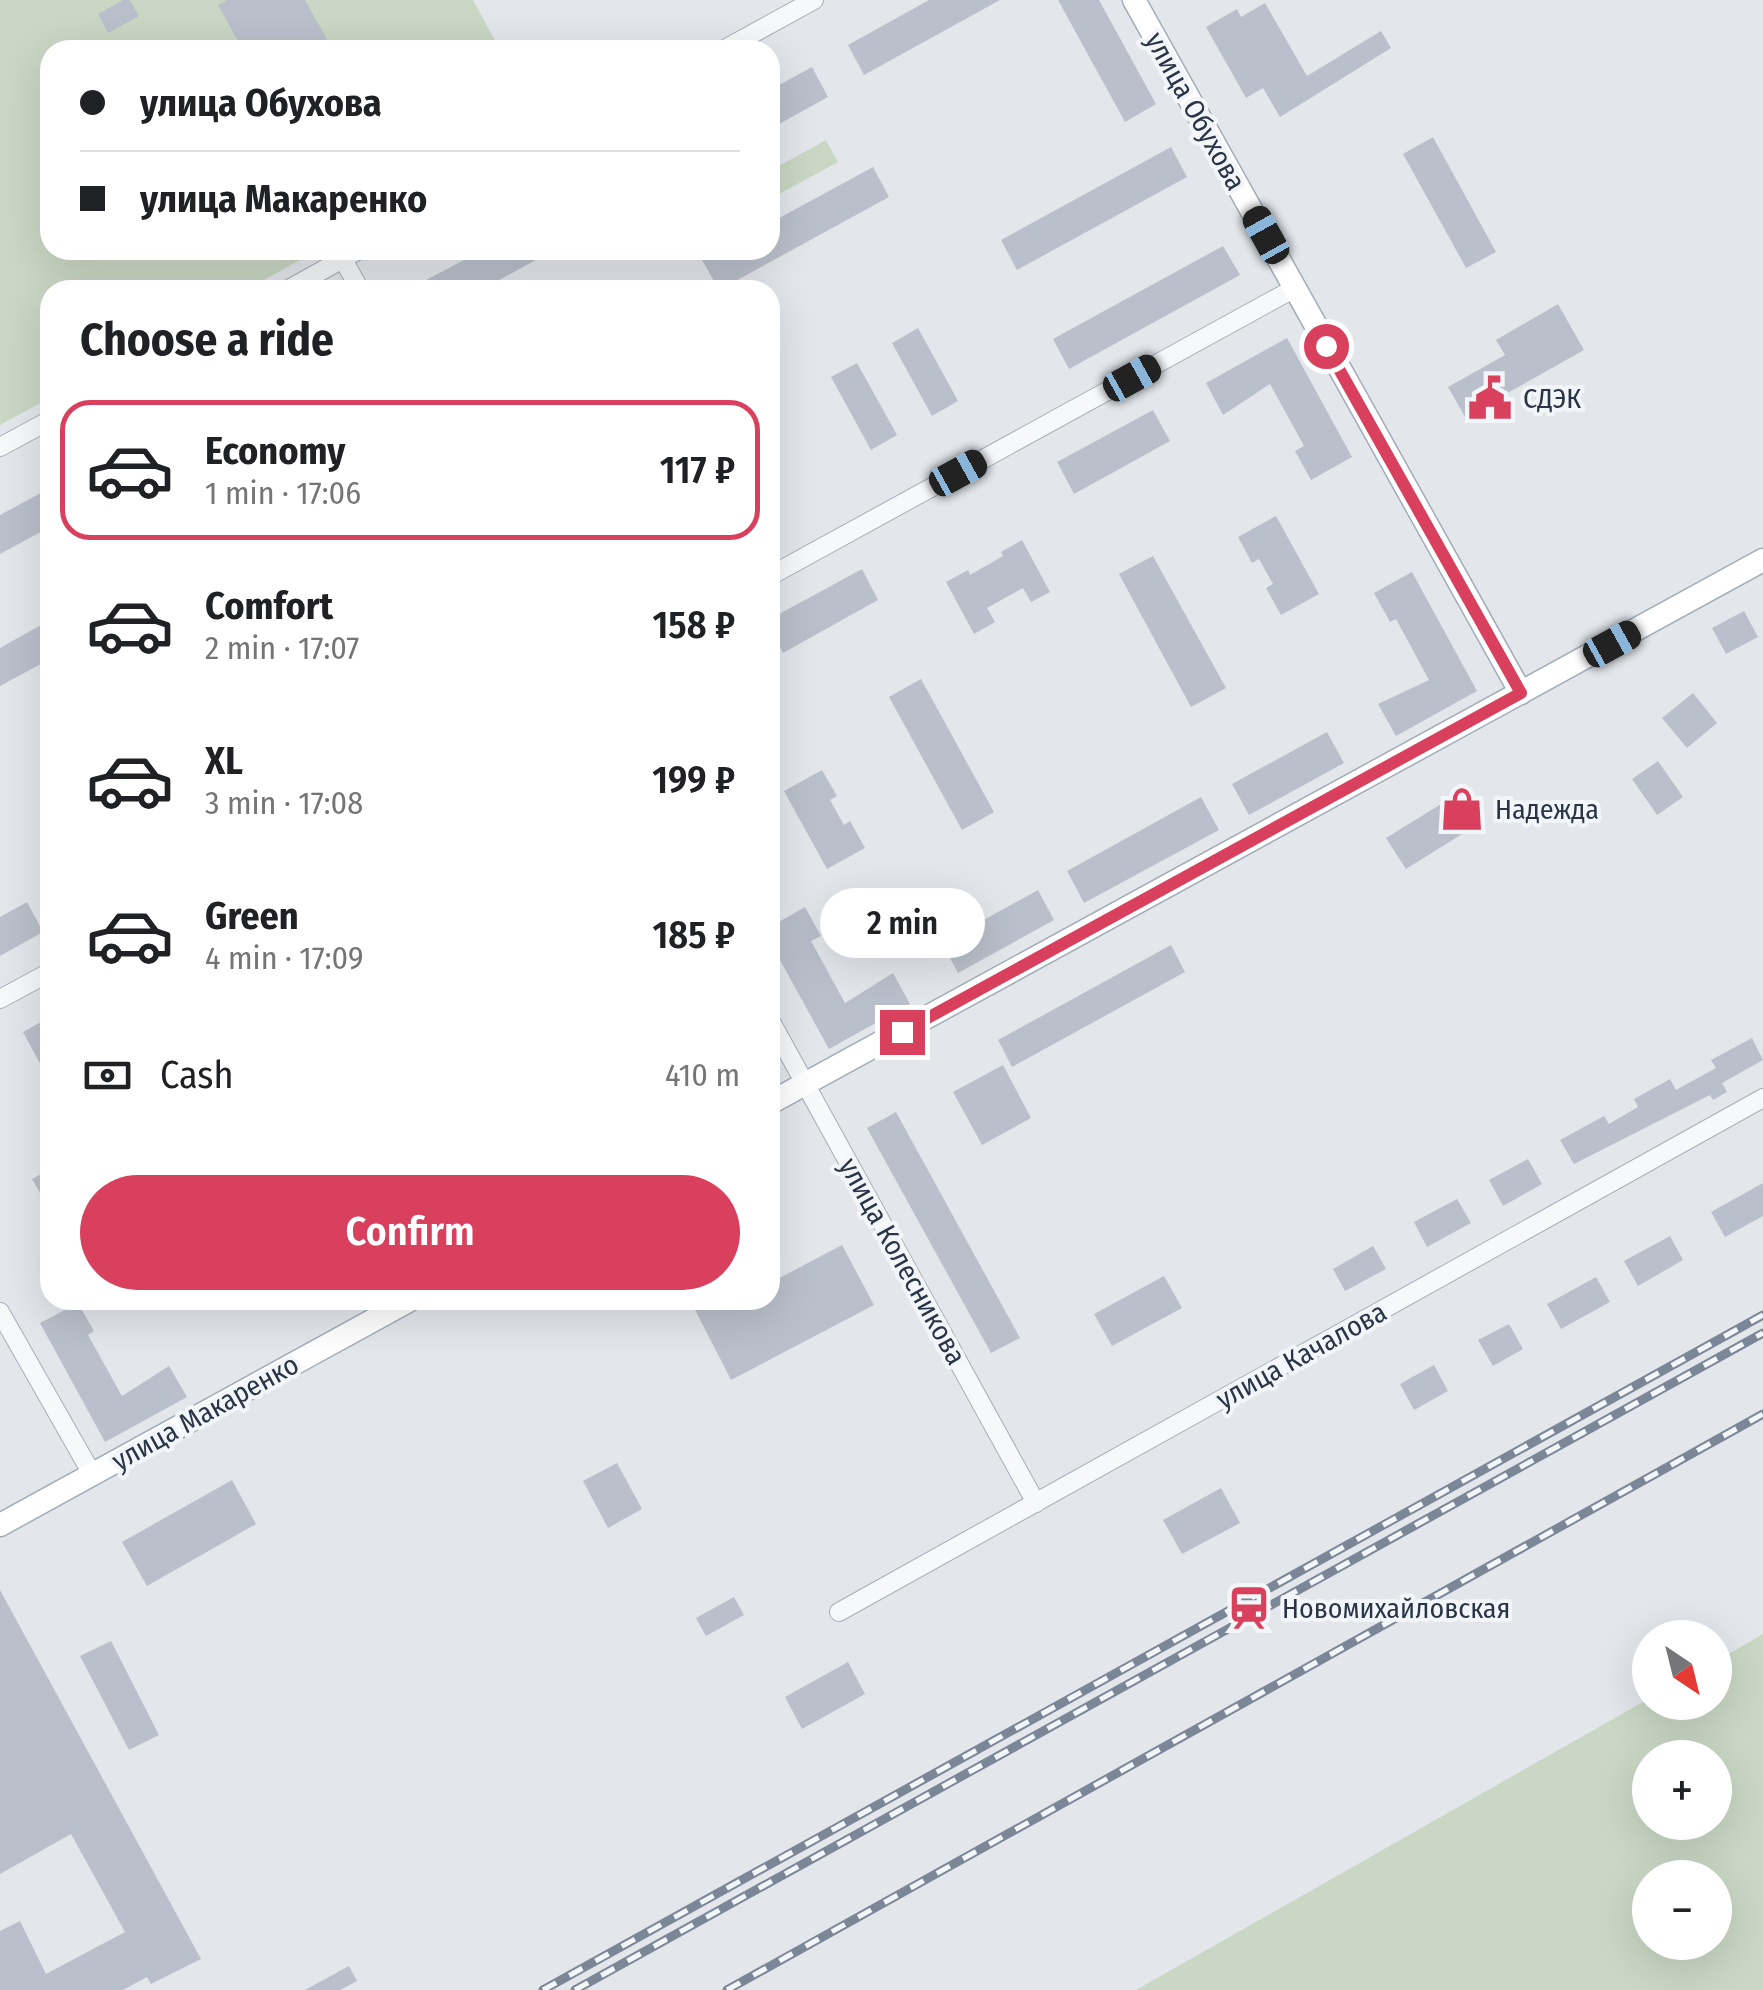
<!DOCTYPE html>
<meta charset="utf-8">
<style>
body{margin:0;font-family:"Fira Sans Condensed",sans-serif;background:#f6f6f6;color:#202124;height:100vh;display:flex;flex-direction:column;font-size:38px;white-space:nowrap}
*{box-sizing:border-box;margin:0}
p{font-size:32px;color:#757577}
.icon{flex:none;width:55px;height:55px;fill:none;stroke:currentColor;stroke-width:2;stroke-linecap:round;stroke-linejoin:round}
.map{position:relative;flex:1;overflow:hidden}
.side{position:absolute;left:40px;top:280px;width:740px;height:1030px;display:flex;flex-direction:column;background:#fff;border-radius:30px;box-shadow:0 10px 40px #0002}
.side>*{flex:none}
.banner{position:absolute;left:40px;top:40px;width:740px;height:220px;border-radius:30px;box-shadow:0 10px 40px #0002;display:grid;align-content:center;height:220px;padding:0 40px;background:#fff}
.needle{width:65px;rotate:145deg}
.buttons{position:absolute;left:1632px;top:1620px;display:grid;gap:20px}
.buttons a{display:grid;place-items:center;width:100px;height:100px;border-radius:50%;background:#fff;box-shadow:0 10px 40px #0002;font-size:50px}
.end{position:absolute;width:45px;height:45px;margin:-22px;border:12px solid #d9405d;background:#fff;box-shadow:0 0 0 5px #fff}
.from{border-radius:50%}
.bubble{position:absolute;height:70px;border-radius:35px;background:#fff;box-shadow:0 10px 40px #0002;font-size:32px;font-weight:600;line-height:70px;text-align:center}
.car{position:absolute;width:30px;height:60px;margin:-30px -15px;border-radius:12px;box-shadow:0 0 8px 2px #0007;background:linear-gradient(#222 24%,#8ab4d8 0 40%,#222 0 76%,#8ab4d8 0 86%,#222 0)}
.banner b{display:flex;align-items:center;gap:35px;height:95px;font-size:38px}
.banner b+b{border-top:2px solid #e0e0e0}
.banner i{width:25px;height:25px;background:#202124}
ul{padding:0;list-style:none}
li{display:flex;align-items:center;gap:30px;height:140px;margin:0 20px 15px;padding:0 20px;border:5px solid transparent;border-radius:30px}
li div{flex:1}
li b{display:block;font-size:38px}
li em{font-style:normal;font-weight:600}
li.current{border-color:#d9405d}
li>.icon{width:90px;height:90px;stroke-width:1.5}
h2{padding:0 40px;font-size:45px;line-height:120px}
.pay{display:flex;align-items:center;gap:25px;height:110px;padding:0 40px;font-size:38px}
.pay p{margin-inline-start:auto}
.button{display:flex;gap:20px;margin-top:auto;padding:20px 40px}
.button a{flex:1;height:115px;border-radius:60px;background:#d9405d;color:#fff;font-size:40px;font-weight:600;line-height:115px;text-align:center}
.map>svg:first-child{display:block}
.green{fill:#c9d7c4;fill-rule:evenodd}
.building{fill:#bac0cb}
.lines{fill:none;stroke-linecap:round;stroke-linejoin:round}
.minor-casing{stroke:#a7aeb7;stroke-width:20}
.major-casing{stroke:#a1acb9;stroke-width:25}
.minor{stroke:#f6f8fa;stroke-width:18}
.major{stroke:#fff;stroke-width:22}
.rail-casing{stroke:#7b8797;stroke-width:9}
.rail{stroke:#f3f6f9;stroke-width:5;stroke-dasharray:15;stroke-linecap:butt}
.route{stroke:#d9405d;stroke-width:12}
.labels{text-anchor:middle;stroke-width:8;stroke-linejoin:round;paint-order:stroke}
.street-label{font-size:28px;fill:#293546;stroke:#f3f6f9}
.poi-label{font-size:28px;fill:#293546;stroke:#f3f6f9;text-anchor:start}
</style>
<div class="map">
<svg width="1763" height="1990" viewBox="0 0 1763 1990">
<rect width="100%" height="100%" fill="#e3e7ec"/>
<g class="green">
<path d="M0,0H473L500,50H50V250H318L246,290H50V398L0,425Z"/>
<path d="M826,140L838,162L770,199V171Z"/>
<path d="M1763,1634V1990H1136L1650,1698V1702H1715V1662ZM1650,1758H1715V1822H1650ZM1650,1878H1715V1942H1650Z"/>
</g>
<g class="building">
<path d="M123,0H130L139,16L108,33L98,14Z"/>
<path d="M227,0H305L333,50H243L218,5Z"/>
<path d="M929,0H1000L864,75L848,45Z"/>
<path d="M1058,0H1099L1156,104L1125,122Z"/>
<path d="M1265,3L1307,76L1381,31L1391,48L1280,117L1263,88L1246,98L1206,27L1237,9L1241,17Z"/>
<path d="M812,67L828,97L770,129V90Z"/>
<path d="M1433,137L1496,252L1466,268L1403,154Z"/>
<path d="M1171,147L1187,177L1017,270L1001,240Z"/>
<path d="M873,167L889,197L719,290L702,260L722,250H770V223Z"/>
<path d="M1223,246L1240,275L1069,369L1053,339Z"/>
<path d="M483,250H554L481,290H407Z"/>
<path d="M1558,304L1584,350L1465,417L1448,387L1505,355L1496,340Z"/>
<path d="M918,328L958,401L932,416L892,343Z"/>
<path d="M1287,338L1352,457L1311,480L1295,451L1304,446L1270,384L1223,415L1206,383Z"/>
<path d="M857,363L897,435L871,450L831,377Z"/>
<path d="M1153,410L1170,441L1074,494L1057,462Z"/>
<path d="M50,488V527L0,554V515Z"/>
<path d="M1276,516L1319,594L1281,615L1266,588L1273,584L1259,559L1252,563L1238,537Z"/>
<path d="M1022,540L1050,592L1031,602L1023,588L987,608L995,622L974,634L946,582L968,570L970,575L1003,556L1001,552Z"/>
<path d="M1153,556L1226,688L1191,707L1119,574Z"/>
<path d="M862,569L878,600L783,653L770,628V619Z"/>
<path d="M1412,572L1477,691L1396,736L1378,704L1429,680L1396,619L1390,622L1374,593Z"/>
<path d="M1744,611L1758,637L1726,654L1712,628Z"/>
<path d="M50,620V659L0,686V648Z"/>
<path d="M921,679L994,812L962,830L889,697Z"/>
<path d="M1693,693L1717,723L1687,748L1662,718Z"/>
<path d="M1327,732L1344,763L1249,815L1232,784Z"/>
<path d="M1658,761L1683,797L1657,815L1632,779Z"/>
<path d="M822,770L837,796L830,800L844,825L850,821L865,848L827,869L784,791Z"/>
<path d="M1464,790L1483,821L1406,869L1386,838Z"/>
<path d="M1201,797L1219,830L1084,903L1067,871Z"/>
<path d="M1038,890L1054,920L958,973L942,943Z"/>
<path d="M27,902L43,932L0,956V917Z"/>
<path d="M805,907L821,936L811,941L845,1003L893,973L910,1004L829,1049L770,942V927Z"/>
<path d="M1171,945L1185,972L1012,1067L998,1040Z"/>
<path d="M50,1017V1082L23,1032Z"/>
<path d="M1752,1038L1763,1060L1722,1083L1727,1092L1713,1100L1710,1095L1574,1164L1560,1140L1604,1116L1609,1124L1638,1107L1634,1099L1670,1079L1676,1090L1716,1068L1711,1060Z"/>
<path d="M1003,1065L1031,1118L982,1145L953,1092Z"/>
<path d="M896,1112L1020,1338L991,1353L867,1128Z"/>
<path d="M1528,1159L1542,1184L1503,1206L1489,1180Z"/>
<path d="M50,1169V1211L32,1179Z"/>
<path d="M1763,1183V1216L1725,1237L1711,1212Z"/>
<path d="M1457,1199L1471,1223L1427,1247L1414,1222Z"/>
<path d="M1670,1236L1683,1260L1638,1286L1624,1261Z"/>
<path d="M842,1245L874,1305L731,1380L690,1300H770V1283Z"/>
<path d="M1373,1246L1386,1269L1345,1291L1333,1269Z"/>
<path d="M1164,1276L1182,1308L1112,1346L1094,1314Z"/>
<path d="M1596,1277L1610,1302L1561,1329L1547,1304Z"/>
<path d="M78,1303L94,1331L88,1335L122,1396L169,1366L187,1397L105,1442L40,1323Z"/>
<path d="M1509,1324L1523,1349L1493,1366L1478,1340Z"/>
<path d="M1434,1365L1448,1391L1414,1410L1400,1384Z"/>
<path d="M617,1463L642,1509L608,1528L583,1481Z"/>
<path d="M232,1480L256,1524L147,1586L122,1542Z"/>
<path d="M1221,1488L1240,1523L1182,1554L1163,1520Z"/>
<path d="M0,1590L201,1959L151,1984L147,1977L123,1990H0V1931L20,1921L46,1974L125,1932L71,1834L0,1874Z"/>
<path d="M734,1597L744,1615L706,1636L696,1618Z"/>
<path d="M111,1641L159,1735L129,1750L80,1656Z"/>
<path d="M848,1662L865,1694L802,1729L785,1697Z"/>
<path d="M349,1966L357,1981L340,1990H305Z"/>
</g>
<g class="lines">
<g class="minor-casing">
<g id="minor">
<path d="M723,50L814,0"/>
<path d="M343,259L360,290"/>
<path d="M287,290L359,250"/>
<path d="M0,447L50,420"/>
<path d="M770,576L1295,288"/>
<path d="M0,999L50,972"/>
<path d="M770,1020L1036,1503"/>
<path d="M0,1312L92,1474"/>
<path d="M839,1612L1763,1098"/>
</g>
</g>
<g class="major-casing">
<g id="major">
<path d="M1134,0L1521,693"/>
<path d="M770,1103L1763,560"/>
<path d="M0,1525L410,1300"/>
</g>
</g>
<use href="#minor" class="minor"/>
<use href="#major" class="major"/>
<g class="rail-casing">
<g id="rail">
<path d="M543,1990L1763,1315"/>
<path d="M575,1990L1763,1333"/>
<path d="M727,1990L1763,1414"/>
</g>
</g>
<use href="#rail" class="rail"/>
</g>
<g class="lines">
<path class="route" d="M902,1032L1521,693L1326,346"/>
</g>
<defs>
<g id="civic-bare" transform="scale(3.45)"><path d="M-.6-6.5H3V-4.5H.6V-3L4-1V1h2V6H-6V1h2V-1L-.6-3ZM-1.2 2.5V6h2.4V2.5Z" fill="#d9405d" stroke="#f3f6f9" stroke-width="2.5" paint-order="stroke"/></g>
<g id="shop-bare" transform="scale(3.45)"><path d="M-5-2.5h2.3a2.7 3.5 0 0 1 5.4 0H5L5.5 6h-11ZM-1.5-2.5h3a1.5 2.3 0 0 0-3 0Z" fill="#d9405d" stroke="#f3f6f9" stroke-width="2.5" paint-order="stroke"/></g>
<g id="station-bare" transform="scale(3.45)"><path d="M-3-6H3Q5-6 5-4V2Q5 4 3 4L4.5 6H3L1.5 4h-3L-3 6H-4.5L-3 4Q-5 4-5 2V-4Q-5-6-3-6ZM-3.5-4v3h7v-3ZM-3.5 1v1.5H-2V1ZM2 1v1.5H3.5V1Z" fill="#d9405d" stroke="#f3f6f9" stroke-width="2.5" paint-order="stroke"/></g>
</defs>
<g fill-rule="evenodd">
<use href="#civic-bare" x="1490" y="398"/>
<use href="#shop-bare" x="1462" y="809"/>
<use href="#station-bare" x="1249" y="1608"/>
</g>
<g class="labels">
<g class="street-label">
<text transform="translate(1196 111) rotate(61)" y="10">улица Обухова</text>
<text transform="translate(903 1261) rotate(61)" y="10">улица Колесникова</text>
<text transform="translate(1301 1355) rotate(-29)" y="10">улица Качалова</text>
<text transform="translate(205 1412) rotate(-29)" y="10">улица Макаренко</text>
</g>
<g class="poi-label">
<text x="1523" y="408">СДЭК</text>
<text x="1495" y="819">Надежда</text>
<text x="1282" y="1618">Новомихайловская</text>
</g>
</g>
</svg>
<div class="buttons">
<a><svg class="needle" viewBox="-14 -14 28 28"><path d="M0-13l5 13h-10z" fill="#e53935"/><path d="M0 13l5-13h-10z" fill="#757577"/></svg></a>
<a>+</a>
<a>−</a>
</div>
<i class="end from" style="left:1326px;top:346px"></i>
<i class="end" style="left:902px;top:1032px"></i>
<div class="bubble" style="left:820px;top:888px;width:165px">2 min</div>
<i class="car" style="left:1266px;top:235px;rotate:331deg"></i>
<i class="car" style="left:1132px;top:378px;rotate:61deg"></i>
<i class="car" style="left:958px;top:473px;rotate:61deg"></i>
<i class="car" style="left:1612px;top:644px;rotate:61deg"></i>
<div class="banner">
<b><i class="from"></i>улица Обухова</b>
<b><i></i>улица Макаренко</b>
</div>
<section class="side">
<h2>Choose a ride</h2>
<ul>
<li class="current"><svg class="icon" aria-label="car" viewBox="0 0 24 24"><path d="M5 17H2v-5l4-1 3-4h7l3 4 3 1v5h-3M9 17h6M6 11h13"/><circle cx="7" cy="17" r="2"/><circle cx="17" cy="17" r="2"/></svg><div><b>Economy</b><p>1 min · 17:06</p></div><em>117 ₽</em></li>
<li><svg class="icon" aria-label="car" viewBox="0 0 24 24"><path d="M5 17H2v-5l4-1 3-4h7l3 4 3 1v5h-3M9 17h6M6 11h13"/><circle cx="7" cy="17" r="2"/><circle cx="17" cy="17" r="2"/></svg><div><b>Comfort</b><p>2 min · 17:07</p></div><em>158 ₽</em></li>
<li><svg class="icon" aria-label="car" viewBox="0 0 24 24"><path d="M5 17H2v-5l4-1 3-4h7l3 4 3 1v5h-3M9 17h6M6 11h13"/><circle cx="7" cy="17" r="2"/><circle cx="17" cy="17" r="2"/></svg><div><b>XL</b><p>3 min · 17:08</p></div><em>199 ₽</em></li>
<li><svg class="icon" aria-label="car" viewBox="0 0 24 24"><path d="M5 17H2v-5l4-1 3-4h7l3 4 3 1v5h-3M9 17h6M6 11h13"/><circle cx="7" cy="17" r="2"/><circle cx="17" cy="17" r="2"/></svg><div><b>Green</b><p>4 min · 17:09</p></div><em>185 ₽</em></li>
</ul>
<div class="pay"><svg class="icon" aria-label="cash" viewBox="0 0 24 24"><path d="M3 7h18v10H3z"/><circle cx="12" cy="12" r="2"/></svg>Cash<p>410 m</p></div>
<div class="button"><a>Confirm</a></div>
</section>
</div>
